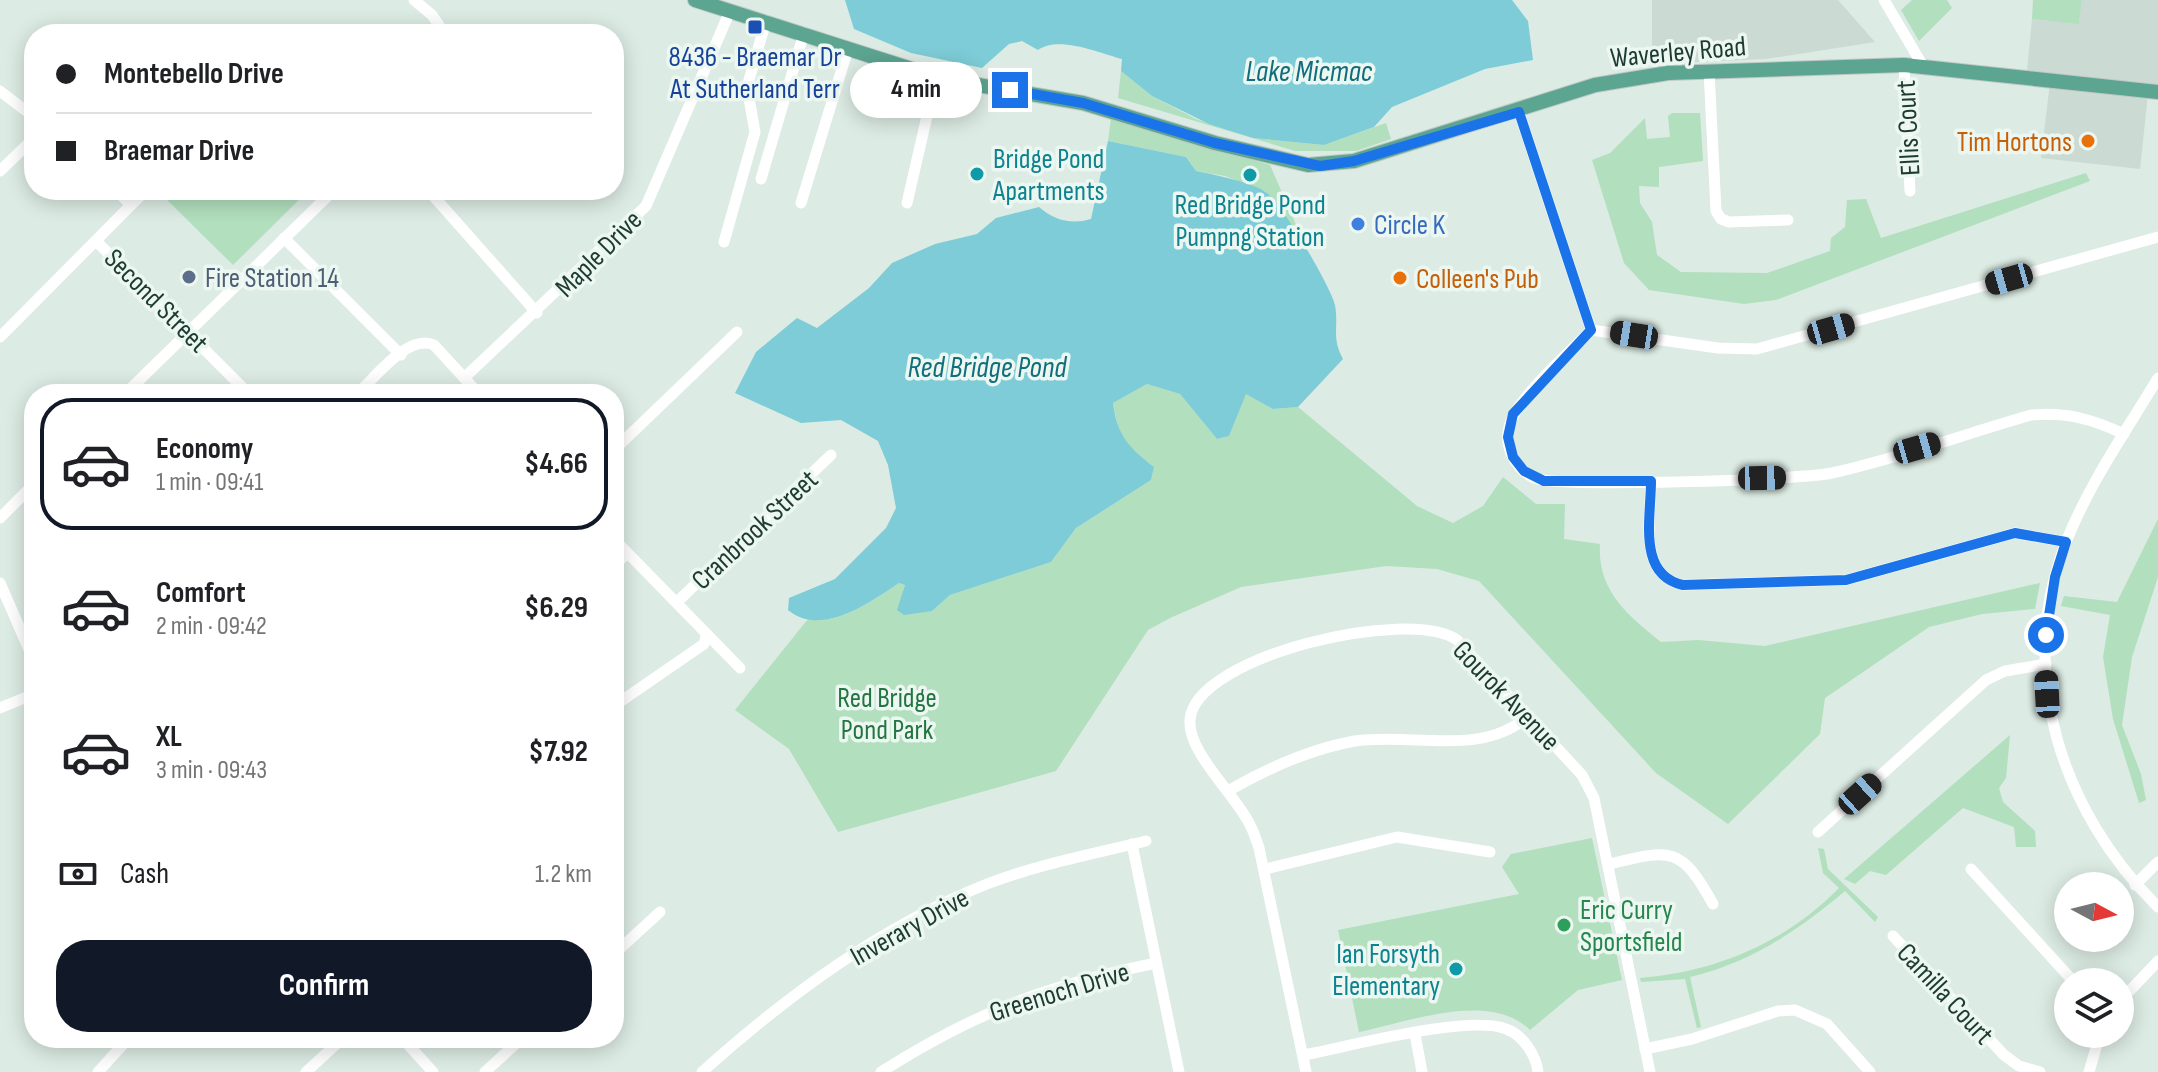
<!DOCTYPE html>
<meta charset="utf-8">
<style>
body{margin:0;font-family:"Sofia Sans Condensed",sans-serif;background:#f6f6f6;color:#202124;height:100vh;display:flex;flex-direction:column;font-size:30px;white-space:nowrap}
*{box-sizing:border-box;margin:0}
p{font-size:26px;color:#757577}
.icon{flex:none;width:44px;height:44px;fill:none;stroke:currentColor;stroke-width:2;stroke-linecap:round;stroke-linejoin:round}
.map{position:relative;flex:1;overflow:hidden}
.side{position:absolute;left:24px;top:384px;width:600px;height:664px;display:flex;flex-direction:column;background:#fff;border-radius:32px;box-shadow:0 4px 20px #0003}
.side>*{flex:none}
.banner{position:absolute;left:24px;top:24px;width:600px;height:176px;border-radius:32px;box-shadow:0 4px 20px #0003;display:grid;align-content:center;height:176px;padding:0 32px;background:#fff}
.needle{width:52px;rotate:97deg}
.tools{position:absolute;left:2054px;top:872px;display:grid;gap:16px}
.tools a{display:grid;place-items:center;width:80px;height:80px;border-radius:50%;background:#fff;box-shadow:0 4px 20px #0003;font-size:40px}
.end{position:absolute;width:36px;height:36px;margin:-18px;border:10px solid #1a73e8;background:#fff;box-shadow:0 0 0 4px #fff}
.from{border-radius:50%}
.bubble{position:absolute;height:56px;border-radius:28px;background:#fff;box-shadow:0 4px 20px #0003;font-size:26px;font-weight:700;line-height:56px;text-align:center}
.car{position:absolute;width:24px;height:48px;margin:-24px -12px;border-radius:10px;box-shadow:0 0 6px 2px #0007;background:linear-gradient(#222 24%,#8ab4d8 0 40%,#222 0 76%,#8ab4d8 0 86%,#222 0)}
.banner b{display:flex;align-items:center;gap:28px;height:76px;font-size:30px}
.banner b+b{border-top:2px solid #e0e0e0}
.banner i{width:20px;height:20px;background:#202124}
ul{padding:14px 0 0;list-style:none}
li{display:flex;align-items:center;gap:24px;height:132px;margin:0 16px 12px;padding:0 16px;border:4px solid transparent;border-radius:32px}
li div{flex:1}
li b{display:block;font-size:30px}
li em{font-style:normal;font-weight:700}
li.active{border-color:#111827}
li>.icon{width:72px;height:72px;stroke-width:1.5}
.pay{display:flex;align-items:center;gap:20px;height:88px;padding:0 32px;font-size:30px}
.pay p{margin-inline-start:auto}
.primary-button{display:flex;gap:16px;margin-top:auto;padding:16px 32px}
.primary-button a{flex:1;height:92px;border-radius:32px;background:#111827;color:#fff;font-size:32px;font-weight:700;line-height:92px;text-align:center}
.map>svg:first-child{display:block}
.built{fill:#cbdbd3}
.green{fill:#b2dfbd}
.water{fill:#7dccd7}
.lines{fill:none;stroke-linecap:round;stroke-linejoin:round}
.major-casing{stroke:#c0c8c6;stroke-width:16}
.minor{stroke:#fff;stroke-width:11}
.major{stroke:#5ca590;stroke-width:14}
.route{stroke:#1a73e8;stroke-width:10}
.transit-dot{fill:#1a4fb4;stroke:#edf7f2;stroke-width:3}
.food-dot{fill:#e8710a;stroke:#edf7f2;stroke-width:3}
.culture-dot{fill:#0f9aa8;stroke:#edf7f2;stroke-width:3}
.shop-dot{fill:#3f7fe0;stroke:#edf7f2;stroke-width:3}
.service-dot{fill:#5c6f8a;stroke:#edf7f2;stroke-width:3}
.leisure-dot{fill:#2e9e5b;stroke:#edf7f2;stroke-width:3}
.labels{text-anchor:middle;stroke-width:7;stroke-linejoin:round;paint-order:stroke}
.street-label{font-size:28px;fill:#1d3b32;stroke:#edf7f2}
.transit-label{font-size:28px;fill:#164399;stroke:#edf7f2}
.food-label{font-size:28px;fill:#c56008;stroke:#edf7f2;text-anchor:end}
.culture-label{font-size:28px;fill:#0d838f;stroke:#edf7f2;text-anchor:start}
.shop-label{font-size:28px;fill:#366cbe;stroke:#edf7f2;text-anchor:start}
.service-label{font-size:28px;fill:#4e5e75;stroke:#edf7f2;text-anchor:start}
.park-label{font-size:28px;fill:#237641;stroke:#edf7f2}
.leisure-label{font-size:28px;fill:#27864d;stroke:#edf7f2;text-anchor:start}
.water-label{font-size:30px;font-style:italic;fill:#116e7d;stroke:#edf7f2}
</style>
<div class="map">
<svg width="2158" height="1072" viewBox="0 0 2158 1072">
<rect width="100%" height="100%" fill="#dcebe4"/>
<g class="built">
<path d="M1652,0H1838L1875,42L1766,59L1652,64Z"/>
<path d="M2082,0H2158V85H2149L2140,169L2041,158L2051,74L2027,71L2032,19L2079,23Z"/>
</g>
<g class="green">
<path d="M1912,0H1947L1952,8L1919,41L1901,10Z"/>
<path d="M2033,0H2082L2079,24L2032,19Z"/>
<path d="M1121,71L1152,96L1196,119L1253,138L1324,145L1386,123L1391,139L1356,151H1295L1118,98Z"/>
<path d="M1672,113H1700L1703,161L1659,167V187L1639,186L1640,203L1652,222L1657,255L1681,272L1767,273L1830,251L1831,238L1845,227L1847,200L1866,199L1881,238L2086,173L2090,181L1776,300L1744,304L1649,290L1624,263L1592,160L1610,153L1645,118L1647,139L1670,137L1668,116Z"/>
<path d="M1111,118L1270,165L1307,250L1266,192L1225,176L1196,171L1186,157L1108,141Z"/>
<path d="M164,190H309L233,265L160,193Z"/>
<path d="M1147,384L1180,394L1217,439L1229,436L1246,393L1273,409L1298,407L1417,506L1453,523L1483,506L1503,477L1536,504H1565L1564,539L1600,544C1597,590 1627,615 1661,642L1698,640L1765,646L2040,583L2035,609L1982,614L1929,627L1825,698L1820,734L1728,824L1656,773L1479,581L1437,569L1386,566L1241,587L1170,618L1148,630L1056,771L838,832L789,749L735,710L808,619C839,626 874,599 899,583L905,585L903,591L932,611L950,595L1051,562L1076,528L1151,480L1154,467C1126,446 1119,438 1113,403Z"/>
<path d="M2158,519V577L2132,657L2122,725L2141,774L2146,800L2139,803L2113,719L2103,657L2110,615L2061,606L2064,596L2117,602Z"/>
<path d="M2010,735L2006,778L1999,788L2003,802L2035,831L2036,847H2016L2014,827L1963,808L1886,875L1870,871L1855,884L1844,879Z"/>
<path d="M1592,838L1622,980L1578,990L1530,1030C1489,990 1409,1022 1359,1032L1338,930L1519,894L1502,867L1511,854Z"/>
<path d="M1818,848L1824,849L1828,869L1878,917L1875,922L1845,891C1799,930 1750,963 1690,977L1701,1027L1697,1028L1685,979L1641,982L1640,978C1716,972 1785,943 1839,888L1823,873Z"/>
</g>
<g class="water">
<path d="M845,0H1512L1528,21L1533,60L1485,69L1392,107L1374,127L1324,145L1253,138L1209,124L1152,96L1121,71L1122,59C1100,53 1058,35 1038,50L1022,41L1009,44L982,68L911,53L854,29Z"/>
<path d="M1108,141L1186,157L1196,171C1212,174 1255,183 1267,193C1283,206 1330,285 1335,305C1339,327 1331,337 1343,359L1298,407L1273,409L1246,394L1229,436L1217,439L1180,394L1147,384L1113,403C1117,435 1129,448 1154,467L1151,480L1076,528L1051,562L950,595L932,611L904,615L897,610L905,585L899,583C870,602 822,638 788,610L789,598L835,579L886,528L896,508L888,465L878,441L841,420L801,423L735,393L756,352L797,318L817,328L869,288L892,263L935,244L977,234L996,218L1039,207C1054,220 1071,225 1091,219Z"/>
</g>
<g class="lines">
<g class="major-casing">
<path id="major" d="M695,0L943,79L1083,103L1215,143L1308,165L1354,161L1595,85L1668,73L1904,65L2158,92"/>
</g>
<g class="minor">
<path d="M414,0L432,15L445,34"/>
<path d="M1884,0L1923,66"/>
<path d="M1904,65L1910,191"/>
<path d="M1709,71L1716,211L1721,219L1729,222L1788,220"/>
<path d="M0,91L34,117"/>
<path d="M1519,112L1591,330L1718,348L1757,349L2158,237"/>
<path d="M0,171L34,138"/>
<path d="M761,179L804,33"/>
<path d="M116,190L131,205"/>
<path d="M428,190L537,313"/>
<path d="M801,203L848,49"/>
<path d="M907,203L936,77"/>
<path d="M284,238L401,355"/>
<path d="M97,242L249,394"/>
<path d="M724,242L755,132L747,87L766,21"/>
<path d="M1591,330C1570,352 1515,399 1509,427C1504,447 1515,469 1534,478C1556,488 1799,480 1832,473C1899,458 1965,434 2031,415C2067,412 2092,419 2124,434"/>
<path d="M0,337L146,190"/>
<path d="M464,378L646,206L730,11"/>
<path d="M2158,378C2126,431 2089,484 2066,542C2015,673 2062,812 2158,907"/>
<path d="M125,394L334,190"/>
<path d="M357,394C375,378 408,333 434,345L479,394"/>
<path d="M614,450L737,332"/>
<path d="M1651,481C1651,518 1637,575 1683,585L1846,580L2015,533L2066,542"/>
<path d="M0,518L34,484"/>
<path d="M614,539L740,668"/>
<path d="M614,566L627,553"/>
<path d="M0,583L34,661"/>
<path d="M677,602L831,455"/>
<path d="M614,706L704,644L706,636"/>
<path d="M0,708L34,694"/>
<path d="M1228,791C1268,768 1309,749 1355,741C1411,732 1482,758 1528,716"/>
<path d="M1818,832L1986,680L2005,671L2046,664"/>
<path d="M1132,844L1179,1072"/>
<path d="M1610,864C1671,849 1681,846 1713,904"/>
<path d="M1265,869L1397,837L1490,852"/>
<path d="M1971,869L2074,982"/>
<path d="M2135,885L2158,862"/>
<path d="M1893,936L2004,1055L2019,1066L2040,1072"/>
<path d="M614,954L660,912"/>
<path d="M2120,1001L2158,961"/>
<path d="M1415,1034L1422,1072"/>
<path d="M402,1038L433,1072"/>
<path d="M1645,1049L1692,1039L1778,1011L1795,1010L1827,1024L1870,1072"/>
<path d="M1303,1055C1347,1047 1469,1014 1506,1029C1523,1035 1536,1055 1538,1072"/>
<path d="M98,1072L129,1038"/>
<path d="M306,1072L343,1038"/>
<path d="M485,1072L522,1038"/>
<path d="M702,1072C787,996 881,926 987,884C1039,864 1093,854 1146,841"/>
<path d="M881,1072C977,1011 1046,986 1156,963"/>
<path d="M1306,1072L1259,848C1256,840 1254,832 1250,825C1236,795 1187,752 1190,720C1194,656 1410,606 1457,640L1582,775L1594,798L1650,1072"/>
<path d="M2089,1072L2100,1034"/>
</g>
<use href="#major" class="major"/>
</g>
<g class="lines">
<path class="route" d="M1010,90L1083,103L1215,143L1320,166L1354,161L1519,112L1591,330L1513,414L1508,437L1513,457L1524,471L1544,481H1651C1651,518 1637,575 1683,585L1846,580L2015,533L2066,542L2055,577L2046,635"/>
</g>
<rect class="transit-dot" x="747" y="19" width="16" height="16" rx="4"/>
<g class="food-dot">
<circle cx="2088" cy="141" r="8"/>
<circle cx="1400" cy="278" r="8"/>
</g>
<g class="culture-dot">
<circle cx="977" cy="174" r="8"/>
<circle cx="1250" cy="175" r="8"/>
<circle cx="1456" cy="969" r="8"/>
</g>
<circle class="shop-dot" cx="1358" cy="224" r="8"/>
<circle class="service-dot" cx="189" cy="277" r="8"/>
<circle class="leisure-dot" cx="1564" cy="925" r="8"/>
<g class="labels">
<g class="street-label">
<text transform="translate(1678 51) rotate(-5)" y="10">Waverley Road</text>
<text transform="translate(1907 128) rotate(-93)" y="10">Ellis Court</text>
<text transform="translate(598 253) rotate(-45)" y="10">Maple Drive</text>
<text transform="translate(157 300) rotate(45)" y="10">Second Street</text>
<text transform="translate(754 529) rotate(-43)" y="10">Cranbrook Street</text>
<text transform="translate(1507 695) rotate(46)" y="10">Gourok Avenue</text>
<text transform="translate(909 926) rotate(-29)" y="10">Inverary Drive</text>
<text transform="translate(1059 991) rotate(-17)" y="10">Greenoch Drive</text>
<text transform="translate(1946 993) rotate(47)" y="10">Camilla Court</text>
</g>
<g class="transit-label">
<text x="755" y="66">8436 - Braemar Dr<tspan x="755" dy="32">At Sutherland Terr</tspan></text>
</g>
<g class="food-label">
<text x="2072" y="151">Tim Hortons</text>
<text x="1416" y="288" text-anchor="start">Colleen's Pub</text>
</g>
<g class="culture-label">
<text x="993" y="168">Bridge Pond<tspan x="993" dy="32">Apartments</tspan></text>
<text x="1250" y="214" text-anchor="middle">Red Bridge Pond<tspan x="1250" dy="32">Pumpng Station</tspan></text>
<text x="1440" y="963" text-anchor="end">Ian Forsyth<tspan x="1440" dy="32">Elementary</tspan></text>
</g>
<g class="shop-label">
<text x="1374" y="234">Circle K</text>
</g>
<g class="service-label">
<text x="205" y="287">Fire Station 14</text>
</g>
<g class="park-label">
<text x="887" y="707">Red Bridge<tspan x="887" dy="32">Pond Park</tspan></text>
</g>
<g class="leisure-label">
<text x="1580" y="919">Eric Curry<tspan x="1580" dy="32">Sportsfield</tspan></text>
</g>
<g class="water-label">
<text x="1309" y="81">Lake Micmac</text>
<text x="987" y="377">Red Bridge Pond</text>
</g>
</g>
</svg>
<div class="tools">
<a><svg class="needle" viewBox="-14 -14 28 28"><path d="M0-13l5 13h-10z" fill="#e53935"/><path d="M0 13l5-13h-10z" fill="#757577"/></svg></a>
<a><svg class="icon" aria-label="layers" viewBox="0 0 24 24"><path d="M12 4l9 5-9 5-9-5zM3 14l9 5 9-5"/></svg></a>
</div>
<i class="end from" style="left:2046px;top:635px"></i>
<i class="end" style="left:1010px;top:90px"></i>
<div class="bubble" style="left:850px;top:62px;width:132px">4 min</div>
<i class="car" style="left:2009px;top:279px;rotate:254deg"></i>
<i class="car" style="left:1831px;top:329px;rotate:74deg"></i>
<i class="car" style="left:1634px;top:335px;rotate:279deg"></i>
<i class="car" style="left:1917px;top:448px;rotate:74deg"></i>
<i class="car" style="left:1762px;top:478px;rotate:89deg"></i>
<i class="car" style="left:2047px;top:694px;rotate:357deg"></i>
<i class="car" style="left:1860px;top:794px;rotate:48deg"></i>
<div class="banner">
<b><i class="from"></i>Montebello Drive</b>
<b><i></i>Braemar Drive</b>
</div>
<section class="side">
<ul>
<li class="active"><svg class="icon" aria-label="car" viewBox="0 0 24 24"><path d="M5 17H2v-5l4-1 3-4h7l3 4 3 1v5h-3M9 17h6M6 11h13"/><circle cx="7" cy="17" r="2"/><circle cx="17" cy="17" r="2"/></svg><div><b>Economy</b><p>1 min · 09:41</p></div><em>$4.66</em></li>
<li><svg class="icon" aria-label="car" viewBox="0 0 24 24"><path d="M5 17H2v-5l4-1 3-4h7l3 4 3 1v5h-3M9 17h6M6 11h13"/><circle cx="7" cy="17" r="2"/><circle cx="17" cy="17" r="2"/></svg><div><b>Comfort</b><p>2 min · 09:42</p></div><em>$6.29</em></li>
<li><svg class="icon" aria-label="car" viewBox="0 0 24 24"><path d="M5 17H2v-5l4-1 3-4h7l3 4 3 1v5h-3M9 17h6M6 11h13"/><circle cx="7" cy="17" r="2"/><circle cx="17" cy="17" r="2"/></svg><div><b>XL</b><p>3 min · 09:43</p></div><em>$7.92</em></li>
</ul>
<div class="pay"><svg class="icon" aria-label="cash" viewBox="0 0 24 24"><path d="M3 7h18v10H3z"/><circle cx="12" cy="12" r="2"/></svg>Cash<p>1.2 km</p></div>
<div class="primary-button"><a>Confirm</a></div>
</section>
</div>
